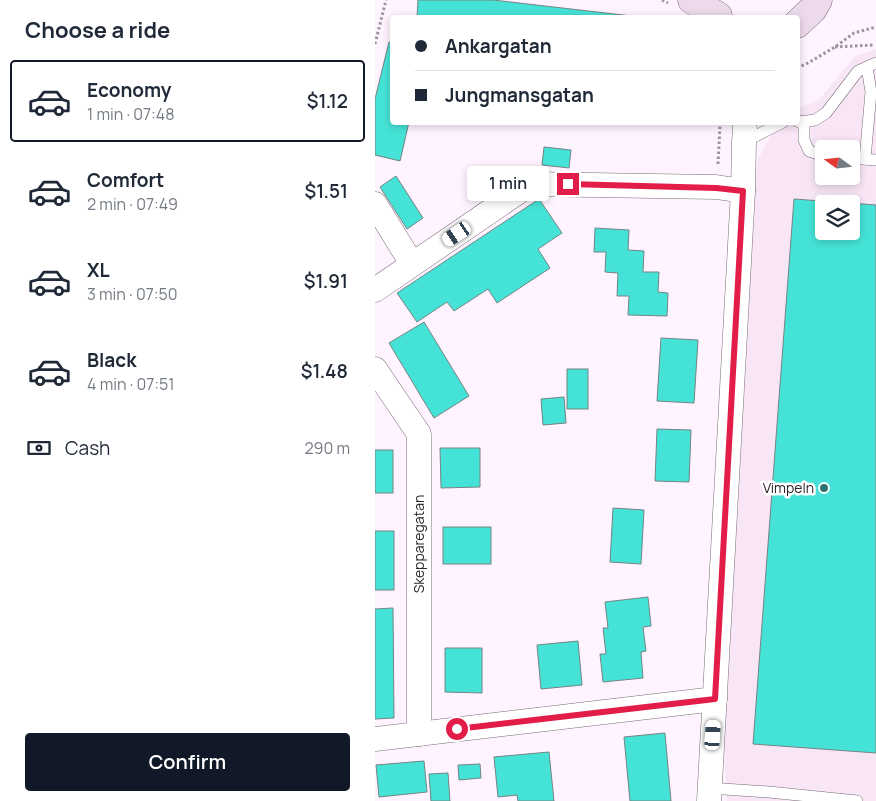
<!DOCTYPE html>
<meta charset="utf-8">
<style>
body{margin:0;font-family:Manrope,sans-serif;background:#f6f6f7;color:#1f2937;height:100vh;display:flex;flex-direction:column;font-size:19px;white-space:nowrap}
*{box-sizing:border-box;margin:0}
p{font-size:16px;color:#747a83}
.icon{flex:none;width:28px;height:28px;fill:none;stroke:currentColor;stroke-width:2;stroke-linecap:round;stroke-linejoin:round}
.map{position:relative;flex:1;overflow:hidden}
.drawer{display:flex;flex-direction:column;background:#fff;width:375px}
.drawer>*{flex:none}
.guide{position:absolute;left:15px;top:15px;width:410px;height:110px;border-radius:5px;box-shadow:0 2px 8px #0003;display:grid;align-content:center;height:110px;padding:0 25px;background:#fff}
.needle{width:32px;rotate:285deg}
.tools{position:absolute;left:440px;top:140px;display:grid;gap:10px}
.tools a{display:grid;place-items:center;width:45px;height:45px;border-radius:5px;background:#fff;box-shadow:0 2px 8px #0003;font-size:25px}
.end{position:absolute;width:22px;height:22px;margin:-11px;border:6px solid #e11d48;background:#fff;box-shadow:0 0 0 2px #fff}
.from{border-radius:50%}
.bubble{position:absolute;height:35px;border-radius:5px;background:#fff;box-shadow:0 2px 8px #0003;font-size:16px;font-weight:600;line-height:35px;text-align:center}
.car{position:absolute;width:15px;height:30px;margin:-15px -8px;border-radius:6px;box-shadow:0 0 4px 1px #0007;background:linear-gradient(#fff 24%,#345 0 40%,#fff 0 76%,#345 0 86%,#fff 0)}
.guide b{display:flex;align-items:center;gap:18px;height:48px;font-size:19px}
.guide b+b{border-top:1px solid #e0e1e3}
.guide i{width:12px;height:12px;background:#1f2937}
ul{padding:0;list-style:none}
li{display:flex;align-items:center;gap:15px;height:82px;margin:0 10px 8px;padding:0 15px;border:2px solid transparent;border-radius:5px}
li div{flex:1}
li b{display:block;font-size:19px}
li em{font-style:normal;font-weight:600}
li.current{border-color:#111827}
li>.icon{width:45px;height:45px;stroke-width:1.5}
h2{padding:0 25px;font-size:22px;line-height:60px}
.pay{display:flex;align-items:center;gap:12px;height:55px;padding:0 25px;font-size:19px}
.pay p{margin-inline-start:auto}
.button{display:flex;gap:10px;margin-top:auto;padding:10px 25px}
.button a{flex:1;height:58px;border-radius:5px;background:#111827;color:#fff;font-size:20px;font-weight:600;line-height:58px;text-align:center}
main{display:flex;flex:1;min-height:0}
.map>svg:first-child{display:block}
.built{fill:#f8e6f7;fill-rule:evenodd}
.building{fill:#45e3d7;stroke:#748482;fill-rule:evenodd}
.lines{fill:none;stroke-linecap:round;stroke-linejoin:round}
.lane-casing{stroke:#776d77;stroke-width:12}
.street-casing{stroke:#776d77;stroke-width:25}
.secondary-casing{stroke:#776d77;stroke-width:29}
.path{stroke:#9c949c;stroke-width:3;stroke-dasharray:2.5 2.5;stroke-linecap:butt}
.lane{stroke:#fff;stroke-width:11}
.street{stroke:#fff;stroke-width:24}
.secondary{stroke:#ecd9ec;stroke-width:28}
.route{stroke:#e11d48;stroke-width:6}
.poi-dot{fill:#2c746e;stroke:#fff;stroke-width:2}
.labels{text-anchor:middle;stroke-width:5;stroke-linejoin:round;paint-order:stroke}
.poi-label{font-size:14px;fill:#2c282c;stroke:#fff;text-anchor:end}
.street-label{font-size:14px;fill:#2c282c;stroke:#fff}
</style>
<main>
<section class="drawer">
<h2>Choose a ride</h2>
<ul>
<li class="current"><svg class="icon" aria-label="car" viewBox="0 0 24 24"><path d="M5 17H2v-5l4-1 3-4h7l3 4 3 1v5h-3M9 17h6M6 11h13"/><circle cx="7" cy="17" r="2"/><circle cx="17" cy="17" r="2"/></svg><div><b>Economy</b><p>1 min · 07:48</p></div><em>$1.12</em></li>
<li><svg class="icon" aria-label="car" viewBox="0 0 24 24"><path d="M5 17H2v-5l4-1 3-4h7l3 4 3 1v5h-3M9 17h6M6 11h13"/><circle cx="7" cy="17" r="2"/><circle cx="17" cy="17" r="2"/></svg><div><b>Comfort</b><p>2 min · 07:49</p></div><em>$1.51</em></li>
<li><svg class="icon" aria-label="car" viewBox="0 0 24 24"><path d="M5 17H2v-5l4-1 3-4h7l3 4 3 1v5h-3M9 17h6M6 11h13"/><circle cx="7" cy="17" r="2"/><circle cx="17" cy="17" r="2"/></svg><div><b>XL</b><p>3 min · 07:50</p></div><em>$1.91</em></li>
<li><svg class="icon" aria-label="car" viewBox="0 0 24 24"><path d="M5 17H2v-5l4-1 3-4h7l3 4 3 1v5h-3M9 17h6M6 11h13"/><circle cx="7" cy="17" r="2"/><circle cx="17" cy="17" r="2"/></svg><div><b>Black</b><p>4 min · 07:51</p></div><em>$1.48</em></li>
</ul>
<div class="pay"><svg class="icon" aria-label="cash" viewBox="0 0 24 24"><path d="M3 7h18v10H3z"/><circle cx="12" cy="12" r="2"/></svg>Cash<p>290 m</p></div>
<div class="button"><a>Confirm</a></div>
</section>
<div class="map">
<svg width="501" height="801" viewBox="0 0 501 801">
<rect width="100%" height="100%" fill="#fef3fe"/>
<path class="built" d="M501,49V801H352L346,695L379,188L383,159L397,134L409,123L422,122L423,109L424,108L444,100L480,56ZM449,149H476V176H449ZM449,204H476V231H449Z"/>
<g class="building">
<path d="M43,0H118L274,18H42Z"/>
<path d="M14,42L18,43V122H34L25,161L0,155V99Z"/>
<path d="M169,147L196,150L194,168L167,165Z"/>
<path d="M21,176L48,218L32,229L5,187Z"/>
<path d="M164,199L187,233L163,249L175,268L122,303L113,289L79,311L72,302L42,322L22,293Z"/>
<path d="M419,199L501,205V753L378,744ZM449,204H476V231H449Z"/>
<path d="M220,228L254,230L253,250L269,251L268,272H284L283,292L293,293L292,316L253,315L254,296H242L243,273L230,272L231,252H219Z"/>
<path d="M49,322L94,396L59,418L14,343Z"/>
<path d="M286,338L323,340L319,403L282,401Z"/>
<rect x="192" y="369" width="21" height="40"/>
<path d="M189,397L191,423L168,425L166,399Z"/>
<path d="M282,429L316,430L314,482L280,481Z"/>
<path d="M65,448H105V487L66,488Z"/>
<rect x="0" y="450" width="18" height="43"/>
<path d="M238,508L269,510L266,564L235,562Z"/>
<rect x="68" y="527" width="48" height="37"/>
<rect x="0" y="531" width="19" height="59"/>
<path d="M273,597L276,626L268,627L271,651L266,652L268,678L228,682L225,654H231L228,628H233L230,602Z"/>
<path d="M18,608L19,718L0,719V609Z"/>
<path d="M203,641L207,685L166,689L162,645Z"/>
<path d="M70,648H107V693L70,692Z"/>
<path d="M290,733L296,801H255L249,737Z"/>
<path d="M174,752L179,801H143L142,795L123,797L119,757Z"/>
<path d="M49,761L52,792L4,797L1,765Z"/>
<path d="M105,764L106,778L84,780L83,765Z"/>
<path d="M73,773L75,801H56L54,774Z"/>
</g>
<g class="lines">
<g class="lane-casing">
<g id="lane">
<path d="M422,121L425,122L440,120L451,113L483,71L501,63"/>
<path d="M429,121V140L434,151L449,156"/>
<path d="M369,142L408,122"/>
<path d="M476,158L501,160"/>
<path d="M490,159L496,92L492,67"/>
<path d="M334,788L394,792L482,801"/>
</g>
</g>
<g class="street-casing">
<g id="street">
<path d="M0,204L37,264"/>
<path d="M0,290L155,184L341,187L368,191"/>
<path d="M0,369L44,434V734"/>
<path d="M0,739L340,699"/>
<path d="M334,801L368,191L369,142L370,130L369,122"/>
</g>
</g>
<g class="secondary-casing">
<g id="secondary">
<path d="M317,0L343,16"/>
<path d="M422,24L438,9L443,0"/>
</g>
</g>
<g class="path">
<path d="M287,0L293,3"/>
<path d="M0,44L11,0"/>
<path d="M460,47L499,45"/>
<path d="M422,68L433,63L460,47L479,33L501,27"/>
<path d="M343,164L345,126"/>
</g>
<use href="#lane" class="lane"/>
<use href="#street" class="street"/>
<use href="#secondary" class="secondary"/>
</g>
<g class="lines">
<path class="route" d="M82,729L340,699L368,191L341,188L193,184"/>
</g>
<circle class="poi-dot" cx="449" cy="488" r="5"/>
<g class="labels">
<g class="poi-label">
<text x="439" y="493">Vimpeln</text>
</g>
<g class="street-label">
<text transform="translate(44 544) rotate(-90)" y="5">Skepparegatan</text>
</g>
</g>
</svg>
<div class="tools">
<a><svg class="needle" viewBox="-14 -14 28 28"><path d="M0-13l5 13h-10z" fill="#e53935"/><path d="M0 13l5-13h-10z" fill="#747a83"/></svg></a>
<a><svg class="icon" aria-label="layers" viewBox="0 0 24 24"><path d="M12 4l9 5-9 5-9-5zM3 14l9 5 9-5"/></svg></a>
</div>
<i class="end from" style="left:82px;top:729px"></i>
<i class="end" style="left:193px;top:184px"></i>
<div class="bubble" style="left:92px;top:166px;width:82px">1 min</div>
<i class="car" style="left:82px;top:234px;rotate:236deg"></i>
<i class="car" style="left:338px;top:735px;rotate:4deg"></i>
<div class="guide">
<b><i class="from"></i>Ankargatan</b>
<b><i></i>Jungmansgatan</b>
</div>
</div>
</main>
